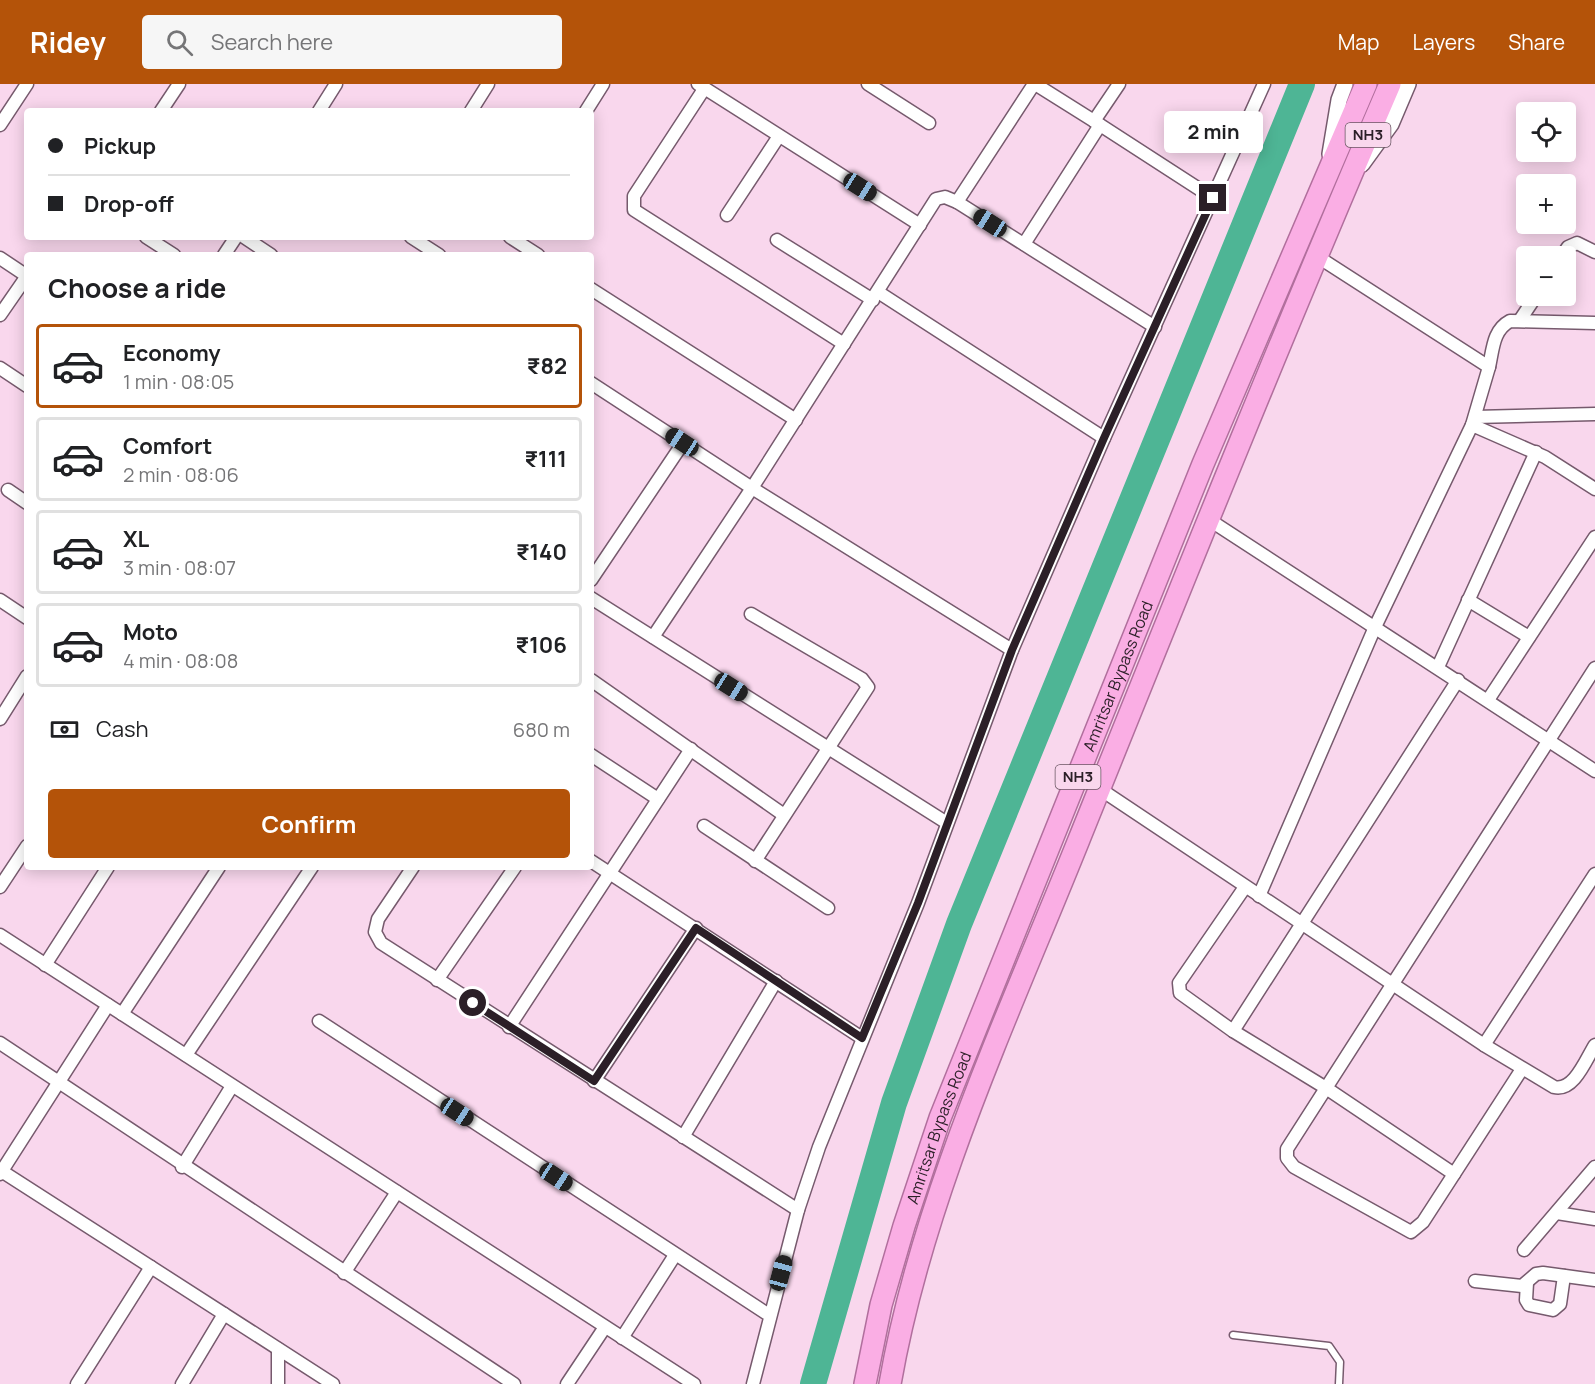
<!DOCTYPE html>
<meta charset="utf-8">
<style>
body{margin:0;font-family:Manrope,sans-serif;background:#f6f6f6;color:#202124;height:100vh;display:flex;flex-direction:column;font-size:22px;white-space:nowrap}
*{box-sizing:border-box;margin:0}
p{font-size:20px;color:#757577}
.icon{flex:none;width:33px;height:33px;fill:none;stroke:currentColor;stroke-width:2;stroke-linecap:round;stroke-linejoin:round}
.map{position:relative;flex:1;overflow:hidden}
.sheet{position:absolute;left:24px;top:168px;width:570px;height:618px;display:flex;flex-direction:column;background:#fff;border-radius:6px;box-shadow:0 3px 15px #0003}
.sheet>*{flex:none}
.banner{position:absolute;left:24px;top:24px;width:570px;height:132px;border-radius:6px;box-shadow:0 3px 15px #0003;display:grid;align-content:center;height:132px;padding:0 24px;background:#fff}
.fabs{position:absolute;left:1516px;top:18px;display:grid;gap:12px}
.fabs a{display:grid;place-items:center;width:60px;height:60px;border-radius:6px;background:#fff;box-shadow:0 3px 15px #0003;font-size:30px}
.end{position:absolute;width:27px;height:27px;margin:-14px;border:8px solid #2b1f27;background:#fff;box-shadow:0 0 0 3px #fff}
.from{border-radius:50%}
.bubble{position:absolute;height:42px;border-radius:6px;background:#fff;box-shadow:0 3px 15px #0003;font-size:20px;font-weight:700;line-height:42px;text-align:center}
.car{position:absolute;width:18px;height:36px;margin:-18px -9px;border-radius:8px;box-shadow:0 0 4px 2px #0007;background:linear-gradient(#222 24%,#8ab4d8 0 40%,#222 0 76%,#8ab4d8 0 86%,#222 0)}
.banner b{display:flex;align-items:center;gap:21px;height:57px;font-size:22px}
.banner b+b{border-top:2px solid #e0e0e0}
.banner i{width:15px;height:15px;background:#202124}
ul{padding:0;list-style:none}
li{display:flex;align-items:center;gap:18px;height:84px;margin:0 12px 9px;padding:0 12px;border:3px solid #e0e0e0;border-radius:6px}
li div{flex:1}
li b{display:block;font-size:22px}
li em{font-style:normal;font-weight:700}
li.current{border-color:#b45309}
li>.icon{width:54px;height:54px;stroke-width:1.5}
h2{padding:0 24px;font-size:27px;line-height:72px}
.pay{display:flex;align-items:center;gap:15px;height:66px;padding:0 24px;font-size:22px}
.pay p{margin-inline-start:auto}
.cta{display:flex;gap:12px;margin-top:auto;padding:12px 24px}
.cta a{flex:1;height:69px;border-radius:6px;background:#b45309;color:#fff;font-size:24px;font-weight:700;line-height:69px;text-align:center}
header{display:flex;align-items:center;gap:36px;box-sizing:border-box;height:84px;padding:0 30px;background:#b45309;color:#fff}
header strong{font-size:28px}
nav{display:flex;gap:33px;margin-inline-start:auto;font-size:21px}
.search{width:420px;height:54px;background:#f6f6f6;display:flex;align-items:center;gap:15px;box-sizing:border-box;padding:0 21px;border-radius:6px;color:#757577;font-size:22px}
.map>svg:first-child{display:block}
.lines{fill:none;stroke-linecap:round;stroke-linejoin:round}
.river{stroke:#4eb595;stroke-width:26}
.service-casing{stroke:#765a6d;stroke-width:9}
.minor-casing{stroke:#765a6d;stroke-width:15}
.tertiary-casing{stroke:#765a6d;stroke-width:18}
.trunk-casing{stroke:#b16f9d;stroke-width:24}
.service{stroke:#fff;stroke-width:6}
.minor{stroke:#fff;stroke-width:12}
.tertiary{stroke:#fff;stroke-width:15}
.trunk{stroke:#faaee4;stroke-width:21}
.route{stroke:#2b1f27;stroke-width:8}
.labels{text-anchor:middle;stroke-width:6;stroke-linejoin:round;paint-order:stroke}
.shield{fill:#f9d7ed;stroke:#695662;stroke-width:1.5}
.shield-label{font-size:15px;font-weight:bold;fill:#2b1f27}
.street-label{font-size:16px;fill:#2b1f27;stroke:#f9d7ed}
</style>
<header>
<strong>Ridey</strong>
<div class="search"><svg class="icon" aria-label="search" viewBox="0 0 24 24"><circle cx="10" cy="10" r="6"/><path d="M15 15l6 6"/></svg>Search here</div>
<nav><a>Map</a><a>Layers</a><a>Share</a></nav>
</header>
<div class="map">
<svg width="1595" height="1300" viewBox="0 0 1595 1300">
<rect width="100%" height="100%" fill="#f9d7ed"/>
<g class="lines">
<path class="river" d="M813,1300L894,1019L959,840L1302,0"/>
<g class="service-casing">
<path id="service" d="M1233,1251L1329,1262L1340,1278L1339,1300"/>
</g>
<g class="minor-casing">
<g id="minor">
<path d="M698,0L920,141"/>
<path d="M868,0L929,39"/>
<path d="M1035,0L1094,37"/>
<path d="M1119,0L1094,37L1213,114"/>
<path d="M704,5L634,112V126L844,260"/>
<path d="M161,27L179,0"/>
<path d="M319,27L336,0"/>
<path d="M471,27L488,0"/>
<path d="M586,27L603,0"/>
<path d="M0,41L27,0"/>
<path d="M957,118L1034,0"/>
<path d="M727,131L779,52"/>
<path d="M146,153L174,171"/>
<path d="M244,153L271,171"/>
<path d="M411,153L439,171"/>
<path d="M510,153L538,171"/>
<path d="M777,156L873,216"/>
<path d="M1024,160L1100,41"/>
<path d="M224,171L236,153"/>
<path d="M1562,172L1568,163L1577,159L1595,168"/>
<path d="M0,174L27,192"/>
<path d="M591,205L796,336"/>
<path d="M878,208L1104,354"/>
<path d="M0,231L27,192"/>
<path d="M1520,236L1536,212"/>
<path d="M1489,283C1493,265 1493,246 1510,237L1595,239"/>
<path d="M0,284L27,302"/>
<path d="M591,299L752,404L1012,566"/>
<path d="M1475,333L1595,330"/>
<path d="M1472,341L1545,373L1595,405"/>
<path d="M8,406L27,419"/>
<path d="M1208,435L1595,687"/>
<path d="M591,496L683,359"/>
<path d="M591,514L947,739"/>
<path d="M0,516L27,534"/>
<path d="M1468,516L1529,553"/>
<path d="M751,530L862,595L868,603L755,777"/>
<path d="M653,553L752,404L936,115L945,113L957,118L1155,243"/>
<path d="M1438,583L1536,368"/>
<path d="M591,596L784,731"/>
<path d="M1488,616L1595,453"/>
<path d="M0,635L27,592"/>
<path d="M591,671L658,715"/>
<path d="M1100,705L1484,961L1554,1003C1574,1008 1586,975 1595,961"/>
<path d="M704,742L828,824"/>
<path d="M591,777L862,954"/>
<path d="M413,783L378,835L375,848L381,859L798,1126"/>
<path d="M0,803L27,762"/>
<path d="M1245,803L1179,899L1180,909L1233,947L1326,1004L1454,1090"/>
<path d="M1259,812L1375,543L1472,341L1489,283L1318,173"/>
<path d="M0,851L694,1300"/>
<path d="M45,881L108,783"/>
<path d="M437,896L515,783"/>
<path d="M122,930L219,783"/>
<path d="M319,937L769,1231"/>
<path d="M509,943L691,665"/>
<path d="M1233,947L1458,596"/>
<path d="M0,959L514,1300"/>
<path d="M1484,961L1595,790"/>
<path d="M186,971L312,783"/>
<path d="M1522,985L1423,1138L1411,1148L1294,1083L1287,1074V1065L1595,584"/>
<path d="M594,997L696,844"/>
<path d="M683,1053L776,897"/>
<path d="M182,1083L232,1002"/>
<path d="M0,1086L333,1300"/>
<path d="M0,1090L108,921"/>
<path d="M1557,1129L1595,1135"/>
<path d="M1524,1166L1595,1083"/>
<path d="M344,1189L397,1108"/>
<path d="M1475,1197L1522,1202L1536,1190L1543,1189L1595,1196"/>
<path d="M1527,1199L1526,1216L1529,1221L1553,1226L1560,1220L1564,1192"/>
<path d="M622,1254L675,1171"/>
<path d="M77,1300L151,1183"/>
<path d="M182,1300L224,1230"/>
<path d="M278,1300V1265"/>
<path d="M567,1300L605,1243"/>
<path d="M753,1300L798,1126L819,1063L918,819L1012,566L1104,354L1264,0"/>
</g>
</g>
<g class="tertiary-casing">
<g id="tertiary">
<path d="M1330,70L1339,16L1345,0"/>
<path d="M1362,80L1391,40L1408,0"/>
</g>
</g>
<g class="trunk-casing">
<g id="trunk">
<path id="s1" d="M865,1300L881,1221L904,1142L940,1034L1203,380L1366,0"/>
<path d="M890,1300C922,1115 1008,932 1078,758C1180,505 1282,251 1390,0"/>
</g>
</g>
<use href="#service" class="service"/>
<use href="#minor" class="minor"/>
<use href="#tertiary" class="tertiary"/>
<use href="#trunk" class="trunk"/>
</g>
<g class="lines">
<path class="route" d="M473,919L594,997L696,844L862,954L918,819L1012,566L1104,354L1213,114"/>
</g>
<g class="labels">
<g class="shield">
<rect x="1345.5" y="39" width="45" height="24" rx="4.5"/>
<rect x="1055.5" y="681" width="45" height="24" rx="4.5"/>
</g>
<g class="shield-label">
<text x="1368" y="56">NH3</text>
<text x="1078" y="698">NH3</text>
</g>
<g class="street-label">
<text dy="6" stroke="none"><textPath href="#s1" startOffset="753">Amritsar Bypass Road</textPath></text>
<text dy="6" stroke="none"><textPath href="#s1" startOffset="267">Amritsar Bypass Road</textPath></text>
</g>
</g>
</svg>
<div class="fabs">
<a><svg class="icon" aria-label="locate" viewBox="0 0 24 24"><circle cx="12" cy="12" r="6"/><path d="M12 2v4M12 18v4M2 12h4M18 12h4"/></svg></a>
<a>+</a>
<a>−</a>
</div>
<i class="end from" style="left:473px;top:919px"></i>
<i class="end" style="left:1213px;top:114px"></i>
<div class="bubble" style="left:1164px;top:27px;width:99px">2 min</div>
<i class="car" style="left:860px;top:103px;rotate:122deg"></i>
<i class="car" style="left:990px;top:139px;rotate:302deg"></i>
<i class="car" style="left:682px;top:358px;rotate:303deg"></i>
<i class="car" style="left:731px;top:603px;rotate:122deg"></i>
<i class="car" style="left:457px;top:1028px;rotate:123deg"></i>
<i class="car" style="left:556px;top:1093px;rotate:123deg"></i>
<i class="car" style="left:781px;top:1189px;rotate:15deg"></i>
<div class="banner">
<b><i class="from"></i>Pickup</b>
<b><i></i>Drop-off</b>
</div>
<section class="sheet">
<h2>Choose a ride</h2>
<ul>
<li class="current"><svg class="icon" aria-label="car" viewBox="0 0 24 24"><path d="M5 17H2v-5l4-1 3-4h7l3 4 3 1v5h-3M9 17h6M6 11h13"/><circle cx="7" cy="17" r="2"/><circle cx="17" cy="17" r="2"/></svg><div><b>Economy</b><p>1 min · 08:05</p></div><em>₹82</em></li>
<li><svg class="icon" aria-label="car" viewBox="0 0 24 24"><path d="M5 17H2v-5l4-1 3-4h7l3 4 3 1v5h-3M9 17h6M6 11h13"/><circle cx="7" cy="17" r="2"/><circle cx="17" cy="17" r="2"/></svg><div><b>Comfort</b><p>2 min · 08:06</p></div><em>₹111</em></li>
<li><svg class="icon" aria-label="car" viewBox="0 0 24 24"><path d="M5 17H2v-5l4-1 3-4h7l3 4 3 1v5h-3M9 17h6M6 11h13"/><circle cx="7" cy="17" r="2"/><circle cx="17" cy="17" r="2"/></svg><div><b>XL</b><p>3 min · 08:07</p></div><em>₹140</em></li>
<li><svg class="icon" aria-label="car" viewBox="0 0 24 24"><path d="M5 17H2v-5l4-1 3-4h7l3 4 3 1v5h-3M9 17h6M6 11h13"/><circle cx="7" cy="17" r="2"/><circle cx="17" cy="17" r="2"/></svg><div><b>Moto</b><p>4 min · 08:08</p></div><em>₹106</em></li>
</ul>
<div class="pay"><svg class="icon" aria-label="cash" viewBox="0 0 24 24"><path d="M3 7h18v10H3z"/><circle cx="12" cy="12" r="2"/></svg>Cash<p>680 m</p></div>
<div class="cta"><a>Confirm</a></div>
</section>
</div>
